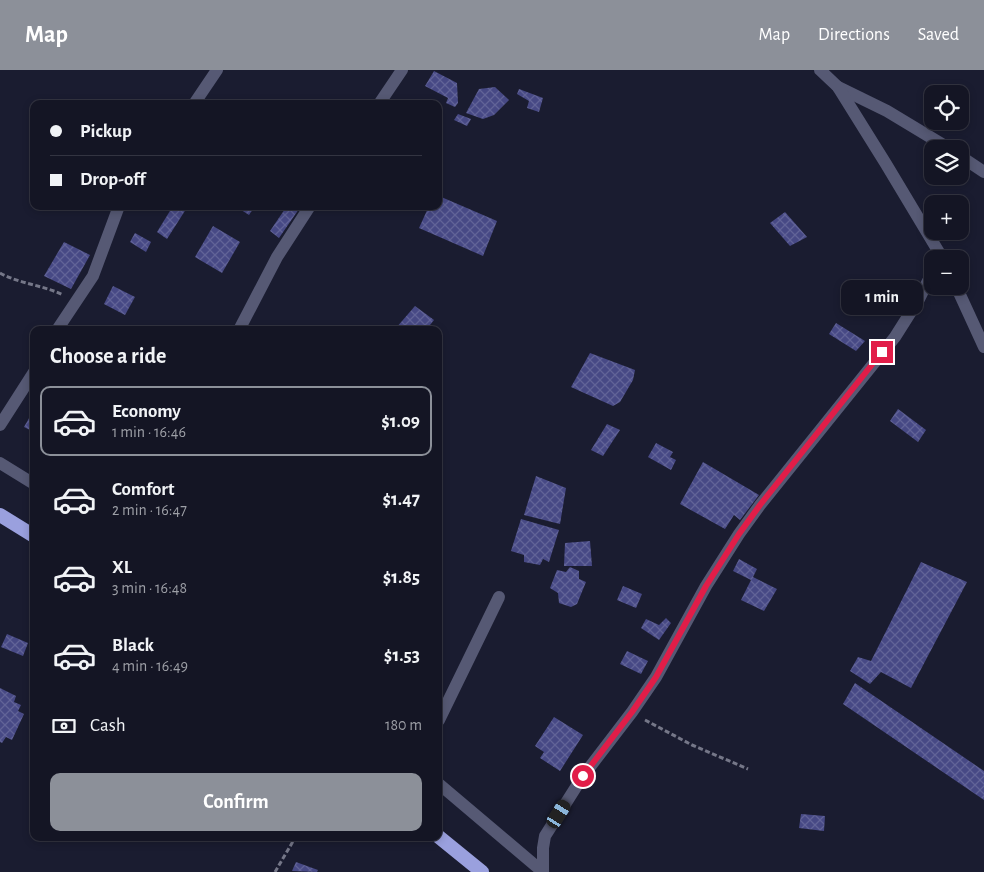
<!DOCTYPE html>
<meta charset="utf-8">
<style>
body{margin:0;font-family:"Alegreya Sans",sans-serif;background:#1d1e2c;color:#f1f3f6;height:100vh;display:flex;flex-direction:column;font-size:19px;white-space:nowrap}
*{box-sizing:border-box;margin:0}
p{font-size:16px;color:#9d9fa6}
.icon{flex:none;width:28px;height:28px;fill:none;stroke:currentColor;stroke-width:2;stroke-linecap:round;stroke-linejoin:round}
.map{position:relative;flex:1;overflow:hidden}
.details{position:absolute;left:30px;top:256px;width:412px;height:515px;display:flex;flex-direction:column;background:#141524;border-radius:10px;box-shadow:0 2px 8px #0003,0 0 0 1px #333441}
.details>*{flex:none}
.top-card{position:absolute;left:30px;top:30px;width:412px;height:110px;border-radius:10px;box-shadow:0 2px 8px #0003,0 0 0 1px #333441;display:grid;align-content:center;height:110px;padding:0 20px;background:#141524}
.tools{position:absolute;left:924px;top:15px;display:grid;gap:10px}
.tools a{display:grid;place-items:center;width:45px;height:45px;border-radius:10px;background:#141524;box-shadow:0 2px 8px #0003,0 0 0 1px #333441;font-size:25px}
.end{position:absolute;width:22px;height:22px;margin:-11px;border:6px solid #e11d48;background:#fff;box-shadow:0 0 0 2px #fff}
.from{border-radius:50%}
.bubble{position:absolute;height:35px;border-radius:10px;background:#141524;box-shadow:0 2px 8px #0003,0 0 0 1px #333441;font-size:16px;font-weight:600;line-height:35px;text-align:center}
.car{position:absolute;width:15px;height:30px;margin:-15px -8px;border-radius:6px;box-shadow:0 0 4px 1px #0007;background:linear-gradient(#222 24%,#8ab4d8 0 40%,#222 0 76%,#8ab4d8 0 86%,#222 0)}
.top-card b{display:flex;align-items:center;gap:18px;height:48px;font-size:19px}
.top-card b+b{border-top:1px solid #333441}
.top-card i{width:12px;height:12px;background:#f1f3f6}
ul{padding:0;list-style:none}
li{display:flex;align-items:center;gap:15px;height:70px;margin:0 10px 8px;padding:0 10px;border:2px solid transparent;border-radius:10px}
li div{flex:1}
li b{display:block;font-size:19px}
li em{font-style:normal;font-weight:600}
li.active{border-color:#8c9099}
li>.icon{width:45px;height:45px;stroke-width:1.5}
h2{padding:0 20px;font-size:22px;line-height:60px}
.pay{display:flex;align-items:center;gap:12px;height:55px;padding:0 20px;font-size:19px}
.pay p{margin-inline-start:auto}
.cta{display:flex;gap:10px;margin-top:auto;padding:10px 20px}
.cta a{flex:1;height:58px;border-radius:10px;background:#8c9099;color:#fff;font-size:20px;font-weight:600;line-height:58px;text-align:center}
header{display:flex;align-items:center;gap:30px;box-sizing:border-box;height:70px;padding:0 25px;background:#8c9099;color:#fff}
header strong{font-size:24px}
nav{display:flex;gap:28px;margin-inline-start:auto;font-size:18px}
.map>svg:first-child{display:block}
.building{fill:url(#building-cross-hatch)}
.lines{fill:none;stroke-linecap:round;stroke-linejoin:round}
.path{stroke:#757788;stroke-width:3;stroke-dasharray:5 2.5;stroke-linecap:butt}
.minor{stroke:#565974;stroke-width:12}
.tertiary{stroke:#565974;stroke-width:12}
.trunk{stroke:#9aa0de;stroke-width:14}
.route{stroke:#e11d48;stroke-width:6}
</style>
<header>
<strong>Map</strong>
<nav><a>Map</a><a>Directions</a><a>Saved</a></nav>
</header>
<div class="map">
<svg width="984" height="802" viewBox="0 0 984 802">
<defs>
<pattern id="building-cross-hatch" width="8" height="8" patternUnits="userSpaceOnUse" patternTransform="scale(1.25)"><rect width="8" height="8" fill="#474985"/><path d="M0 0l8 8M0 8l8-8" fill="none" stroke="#616397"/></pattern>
</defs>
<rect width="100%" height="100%" fill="#1a1c30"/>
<g class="building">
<path d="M434,1L457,13L458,33L455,37L446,33L448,28L425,16Z"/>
<path d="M495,17L509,30L494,45L483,49L466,43L479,19Z"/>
<path d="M519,19L543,28L539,42L527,38L529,31L517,24Z"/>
<path d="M458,44L471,49L467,56L454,50Z"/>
<path d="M439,126L497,151L483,186L419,158L429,136H439Z"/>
<path d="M173,136H188L167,169L157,162Z"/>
<path d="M235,136H255L249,145Z"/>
<path d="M287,136H301L279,168L270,161Z"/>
<path d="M785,142L807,167L790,176L770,153Z"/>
<path d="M213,156L240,172L222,203L195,187Z"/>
<path d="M135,163L151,172L146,182L130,172Z"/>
<path d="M64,172L90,185L71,219L44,206Z"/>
<path d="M113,216L135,227L125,245L104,234Z"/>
<path d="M415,236L434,250L426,260H399L396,258Z"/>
<path d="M836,253L865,271L856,281L829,264Z"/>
<path d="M590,283L635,300L633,310L620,332L613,336L571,317Z"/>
<path d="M898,339L926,360L918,372L890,351Z"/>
<path d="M32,343L34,344V362L24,357Z"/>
<path d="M607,354L620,360L603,386L591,380Z"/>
<path d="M656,373L673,382L670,387L676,390L671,400L648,387Z"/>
<path d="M703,392L759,425L740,450L734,445L725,459L680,434Z"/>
<path d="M536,406L566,418L560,454L524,445Z"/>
<path d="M521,449L559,460L549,492L543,489L540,495L524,492V485L511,481Z"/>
<path d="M590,471L592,496H564L565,473Z"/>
<path d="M739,489L757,499L753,507L777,519L764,541L741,530L751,510L733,501Z"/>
<path d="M921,492L967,512L911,618L881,602L870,614L850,601L858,587L871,591Z"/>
<path d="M570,497L579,501V509L586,512L577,534L571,537L559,533L558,523L550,518L557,500L566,502Z"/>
<path d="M623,516L642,524L636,538L617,530Z"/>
<path d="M666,548L671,553L659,570L641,558L646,549L659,555Z"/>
<path d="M7,564L28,573L23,586L1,577Z"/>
<path d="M627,581L648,591L641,604L620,594Z"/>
<path d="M855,613L984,701V730L843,634Z"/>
<path d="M0,618L16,626L14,632L21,635L18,641L24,644L12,670L6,667L2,673L0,672Z"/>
<path d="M554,647L583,665L560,701L540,688L544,682L535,676Z"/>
<path d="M801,744L825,746L824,761L799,758Z"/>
<path d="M296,792L318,800L317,802L292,801Z"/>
</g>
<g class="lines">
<g class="path">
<path d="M0,203C20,214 43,215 63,225"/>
<path d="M645,650L692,675L748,699"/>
<path d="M275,802L295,768"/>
</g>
<g class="minor">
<path d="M838,17L887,41L950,79"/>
<path d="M194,34L217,0"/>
<path d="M379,34L402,0"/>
<path d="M960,86L984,102"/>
<path d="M57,260L93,206L119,136"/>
<path d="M239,260L277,187L310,136"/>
<path d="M0,355L34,302"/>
<path d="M0,393L34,414"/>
<path d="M439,650L499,527"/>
<path d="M439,714L543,802"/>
<path d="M543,802V778L545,766L583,706L632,642L656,607L706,516L739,464L760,435L895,267L919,229L932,203"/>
</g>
<g class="tertiary">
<path d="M820,0L838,17L886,94L943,189"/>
<path d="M956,216L984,277"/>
</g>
<g class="trunk">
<path d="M0,445L34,466"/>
<path d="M439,767L482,802"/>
</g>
</g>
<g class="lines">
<path class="route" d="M583,706L632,642L656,607L706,516L739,464L760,435L882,282"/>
</g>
</svg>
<div class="tools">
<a><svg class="icon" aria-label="locate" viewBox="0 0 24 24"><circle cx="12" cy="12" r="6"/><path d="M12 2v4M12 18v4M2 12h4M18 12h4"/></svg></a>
<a><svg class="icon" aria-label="layers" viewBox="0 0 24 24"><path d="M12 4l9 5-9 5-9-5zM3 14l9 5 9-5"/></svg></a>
<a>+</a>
<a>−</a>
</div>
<i class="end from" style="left:583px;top:706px"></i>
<i class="end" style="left:882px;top:282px"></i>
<div class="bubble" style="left:841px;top:210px;width:82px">1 min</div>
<i class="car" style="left:559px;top:744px;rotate:32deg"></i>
<div class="top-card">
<b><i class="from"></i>Pickup</b>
<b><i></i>Drop-off</b>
</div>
<section class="details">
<h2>Choose a ride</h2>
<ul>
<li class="active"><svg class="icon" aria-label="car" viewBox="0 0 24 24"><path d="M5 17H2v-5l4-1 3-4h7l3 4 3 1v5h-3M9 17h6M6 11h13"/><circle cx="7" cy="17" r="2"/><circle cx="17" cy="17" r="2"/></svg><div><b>Economy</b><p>1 min · 16:46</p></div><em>$1.09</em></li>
<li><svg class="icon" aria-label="car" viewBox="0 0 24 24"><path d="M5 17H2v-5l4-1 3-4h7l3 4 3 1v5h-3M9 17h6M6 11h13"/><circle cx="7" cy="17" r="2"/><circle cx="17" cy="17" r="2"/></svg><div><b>Comfort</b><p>2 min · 16:47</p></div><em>$1.47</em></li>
<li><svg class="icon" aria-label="car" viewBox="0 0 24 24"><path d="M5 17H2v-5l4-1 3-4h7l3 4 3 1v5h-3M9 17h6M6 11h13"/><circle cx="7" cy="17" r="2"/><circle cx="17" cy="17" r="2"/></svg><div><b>XL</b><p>3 min · 16:48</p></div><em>$1.85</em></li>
<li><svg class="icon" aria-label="car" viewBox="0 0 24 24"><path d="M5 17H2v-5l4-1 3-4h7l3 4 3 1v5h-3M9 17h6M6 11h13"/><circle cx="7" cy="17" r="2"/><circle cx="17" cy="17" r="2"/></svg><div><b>Black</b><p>4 min · 16:49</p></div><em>$1.53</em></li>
</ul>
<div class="pay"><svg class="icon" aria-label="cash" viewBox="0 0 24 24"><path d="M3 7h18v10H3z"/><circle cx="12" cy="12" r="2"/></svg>Cash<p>180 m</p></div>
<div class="cta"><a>Confirm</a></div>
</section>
</div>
